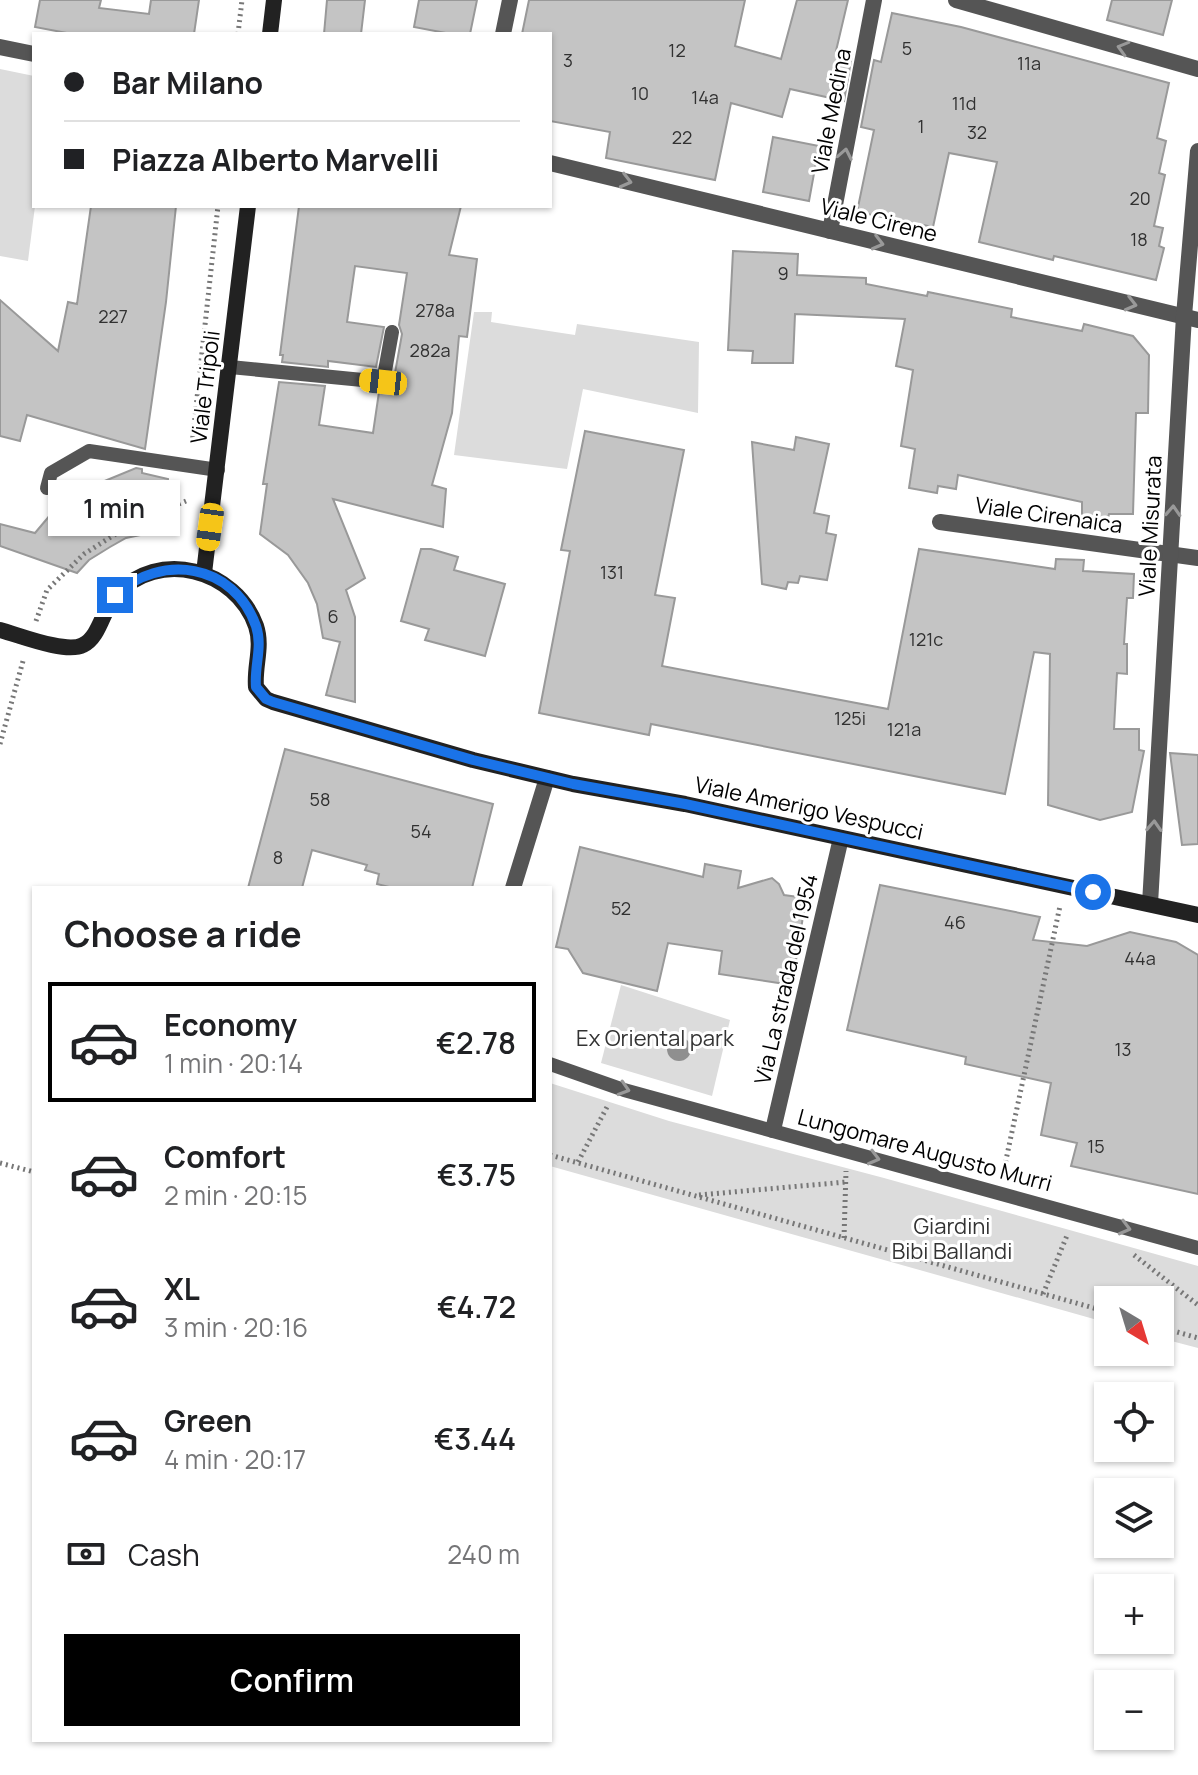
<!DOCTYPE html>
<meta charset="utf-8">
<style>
body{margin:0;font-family:Manrope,sans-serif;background:#f6f6f6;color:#202124;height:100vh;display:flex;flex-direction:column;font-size:30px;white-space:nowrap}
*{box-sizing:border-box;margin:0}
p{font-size:26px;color:#757577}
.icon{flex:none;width:44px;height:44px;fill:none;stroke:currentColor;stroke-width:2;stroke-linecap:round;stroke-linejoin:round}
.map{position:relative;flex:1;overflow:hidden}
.sheet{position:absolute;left:32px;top:886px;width:520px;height:856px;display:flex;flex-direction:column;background:#fff;border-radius:0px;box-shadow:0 2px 6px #0004}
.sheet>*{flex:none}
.guide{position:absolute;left:32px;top:32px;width:520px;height:176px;border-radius:0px;box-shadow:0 2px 6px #0004;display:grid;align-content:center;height:176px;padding:0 32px;background:#fff}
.needle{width:52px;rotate:142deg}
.controls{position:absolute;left:1094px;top:1286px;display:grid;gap:16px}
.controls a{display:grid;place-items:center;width:80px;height:80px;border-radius:0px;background:#fff;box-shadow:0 2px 6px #0004;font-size:40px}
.end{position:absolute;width:36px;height:36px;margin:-18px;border:10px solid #1a73e8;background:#fff;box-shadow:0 0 0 4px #fff}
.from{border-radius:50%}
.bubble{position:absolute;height:56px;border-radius:0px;background:#fff;box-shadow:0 2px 6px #0004;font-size:26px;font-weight:600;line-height:56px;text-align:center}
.car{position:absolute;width:24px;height:48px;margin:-24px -12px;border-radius:10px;box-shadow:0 0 6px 2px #0007;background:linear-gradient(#f5c518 24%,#345 0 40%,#f5c518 0 76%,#345 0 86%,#f5c518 0)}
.guide b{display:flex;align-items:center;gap:28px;height:76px;font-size:30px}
.guide b+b{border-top:2px solid #e0e0e0}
.guide i{width:20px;height:20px;background:#202124}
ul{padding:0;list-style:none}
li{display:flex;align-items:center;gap:24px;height:120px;margin:0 16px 12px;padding:0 16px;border:4px solid transparent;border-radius:0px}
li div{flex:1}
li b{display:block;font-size:30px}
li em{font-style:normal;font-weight:600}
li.active{border-color:#000}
li>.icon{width:72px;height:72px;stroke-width:1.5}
h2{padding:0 32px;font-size:36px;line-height:96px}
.pay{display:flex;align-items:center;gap:20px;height:88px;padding:0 32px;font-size:30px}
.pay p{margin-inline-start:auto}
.cta{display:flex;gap:16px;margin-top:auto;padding:16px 32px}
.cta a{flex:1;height:92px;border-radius:0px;background:#000;color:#fff;font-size:32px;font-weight:600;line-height:92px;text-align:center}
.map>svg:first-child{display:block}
.green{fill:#dcdcdc}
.building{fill:#c4c4c4;stroke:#999;stroke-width:2}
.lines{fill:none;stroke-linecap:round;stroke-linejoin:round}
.path{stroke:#777;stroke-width:5;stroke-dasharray:2 4;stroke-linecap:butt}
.lane{stroke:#555;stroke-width:14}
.street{stroke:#555;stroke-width:16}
.secondary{stroke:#222;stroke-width:16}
.tree{fill:#8f8f8f}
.oneway{stroke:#999}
.route{stroke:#1a73e8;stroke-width:10}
.labels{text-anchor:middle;stroke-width:6;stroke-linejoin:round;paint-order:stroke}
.number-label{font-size:18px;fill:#313131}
.street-label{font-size:22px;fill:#000;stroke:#fff}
.park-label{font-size:22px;fill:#333;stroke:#fff}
</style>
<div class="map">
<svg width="1198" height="1775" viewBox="0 0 1198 1775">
<rect width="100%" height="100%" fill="#fff"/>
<g class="green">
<path d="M0,69L34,76L35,206L28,261L0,256Z"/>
<path d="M474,312H492L491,322L575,335L577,324L699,342L698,413L583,389L567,469L454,455Z"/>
<path d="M621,985L730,1020L712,1096L601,1063Z"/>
<path d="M550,1083L669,1121L884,1178L1198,1266V1348L1160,1338V1300H1108V1323L550,1166Z"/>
</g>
<g class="building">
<path d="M40,0H101L99,8L149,14L151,0H199L194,34H72L35,27Z"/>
<path d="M327,0H365L361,34H324Z"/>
<path d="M419,0H477L470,34H451L414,27Z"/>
<path d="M529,0H745L735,46L781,59L797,0H848L836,51L852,55L844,101L790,89L782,117L731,103L715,180L606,158L610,132L550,121V34H522Z"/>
<path d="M1112,0H1172L1163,35L1107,20Z"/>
<path d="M892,13L961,27L1169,83L1157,138L1166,141L1159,173L1165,175L1154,226L1163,228L1159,246L1164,248L1156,280L1054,256L1053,260L979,242L997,162L949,153L933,227L857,212L874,130L861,127L874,60L881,62Z"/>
<path d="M773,137L819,146L809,201L763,192Z"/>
<path d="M91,206H176L166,302L145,449L27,415L20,441L0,436V300L58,351L68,302L77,304Z"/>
<path d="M299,206H461L449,255L477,259L467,337L459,336L452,413L432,485L446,489L443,527L333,499L365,578L346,590L355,617V702L326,695L340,642L323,638L317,604L308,583L288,555L260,534L267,484H263L279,382L325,386L319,425L373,433L379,392L388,391L393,384L402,334L399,325L407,273L355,266L347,322L384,327L376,367L328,361V367L282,362L283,355H280Z"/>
<path d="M733,251L798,254L797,275L866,278V284L927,296L928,292L1012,309L1011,317L1082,331L1084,324L1133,336L1149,355L1148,413H1136L1133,514H1109L1108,518H1082V502L958,475L956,489L938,486L937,493L909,488L915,449L901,446L913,370L896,366L905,319L795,314L793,363H752L753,351L728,350Z"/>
<path d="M585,431L684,450L655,595L675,598L662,666L888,709L919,549L1055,569L1056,559L1084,560L1083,571L1134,574L1133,598H1127L1124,644H1127V674L1117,673L1114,729H1139V750L1144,751L1132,812L1100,820L1048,805L1050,654L1034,652L1005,794L651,724L649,735L539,713L570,551L561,550Z"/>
<path d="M796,437L829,444L814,513L829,516L826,533L836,535L827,580L800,576L798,583L788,582L786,589L762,584L752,442L794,450Z"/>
<path d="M136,468L142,469V473L168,479L165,516L159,525L145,534L126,538L110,547L89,560L77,573L0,546V524L35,533L56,508L78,492Z"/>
<path d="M421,549H431L458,557L454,570L505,584L485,656L425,640L429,629L401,621Z"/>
<path d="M285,749L493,804L472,888H393L377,884L379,874L365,870L367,865L312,850L302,888H248Z"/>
<path d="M1170,753L1198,755V844L1182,845Z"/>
<path d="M580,847L703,877L705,864L741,871L738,888L772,878L779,884L784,895L806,898L792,985L719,974L722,951L668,943L657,991L583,973L568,949L556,947Z"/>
<path d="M880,885L1040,917L1033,940L1087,946L1130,932L1176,942L1198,955V1194L1071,1166L1077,1143L1041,1135L1051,1083L965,1064L966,1057L847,1030Z"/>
</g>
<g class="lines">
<g class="path">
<path d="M238,34L242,0"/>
<path d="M192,444L218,206"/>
<path d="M36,621L47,590L84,554L133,523L186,501"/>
<path d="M0,744L23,661"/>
<path d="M550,1155L1108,1312"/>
<path d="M578,1162L607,1107"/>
<path d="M0,1163L34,1172"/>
<path d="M1003,1174L1060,906"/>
<path d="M699,1195L846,1182"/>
<path d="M844,1238L846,1171"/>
<path d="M1134,1255L1198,1305"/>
<path d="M1043,1294L1068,1233"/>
<path d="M1160,1327L1198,1338"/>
</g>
<g class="lane">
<path d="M230,367L383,382L392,332"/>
<path d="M47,488L51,473L89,451L218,470"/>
<path d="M550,1064L624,1090L1198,1248"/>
</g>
<g class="street">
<path d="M956,0L1198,69"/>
<path d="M503,34L510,0"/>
<path d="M0,47L34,54"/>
<path d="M550,163L1198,320"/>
<path d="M830,231L874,0"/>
<path d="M940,522L1198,558"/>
<path d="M513,888L547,778"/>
<path d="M1150,904L1184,316L1198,151"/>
<path d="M773,1130L841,838"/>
</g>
<g class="secondary">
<path d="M270,34L274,0"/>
<path d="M204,573L248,206"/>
<path d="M0,630C19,635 66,654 83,645C100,637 103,608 116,595C158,548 236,569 256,626C263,647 254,666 256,687L266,699L273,702L473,760L573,784L685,804L1198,915"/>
</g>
</g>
<circle class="tree" cx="679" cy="1049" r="12"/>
<defs><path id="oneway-chevron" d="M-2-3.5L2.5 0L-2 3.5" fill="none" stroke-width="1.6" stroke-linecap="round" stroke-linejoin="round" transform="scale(2)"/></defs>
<g class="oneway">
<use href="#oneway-chevron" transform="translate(1123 48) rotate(-164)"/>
<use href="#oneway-chevron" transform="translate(845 154) rotate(-79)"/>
<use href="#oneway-chevron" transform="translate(626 181) rotate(14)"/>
<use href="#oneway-chevron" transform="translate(878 243) rotate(14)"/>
<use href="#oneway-chevron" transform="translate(1131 304) rotate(14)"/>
<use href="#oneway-chevron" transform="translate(1173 511) rotate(-87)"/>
<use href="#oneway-chevron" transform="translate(1154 826) rotate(-87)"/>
<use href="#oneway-chevron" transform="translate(624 1089) rotate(17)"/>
<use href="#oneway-chevron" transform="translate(874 1158) rotate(15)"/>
<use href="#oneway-chevron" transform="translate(1125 1228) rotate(15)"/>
</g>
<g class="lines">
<path class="route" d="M115,595C161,553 234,563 256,626C263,647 254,666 256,687L266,699L273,702L473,760L573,784L685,804L1093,892"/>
</g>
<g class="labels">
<g class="number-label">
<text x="907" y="55">5</text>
<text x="677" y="57">12</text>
<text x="568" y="67">3</text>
<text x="1029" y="70">11a</text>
<text x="640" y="100">10</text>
<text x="705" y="104">14a</text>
<text x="964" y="110">11d</text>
<text x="921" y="133">1</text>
<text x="977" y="139">32</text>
<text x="682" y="144">22</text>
<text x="1140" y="205">20</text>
<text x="1139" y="246">18</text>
<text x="783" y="280">9</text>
<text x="435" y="317">278a</text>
<text x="113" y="323">227</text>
<text x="430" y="357">282a</text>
<text x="612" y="579">131</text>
<text x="333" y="623">6</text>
<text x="926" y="646">121c</text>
<text x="850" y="725">125i</text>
<text x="904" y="736">121a</text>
<text x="320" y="806">58</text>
<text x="421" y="838">54</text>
<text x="278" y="864">8</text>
<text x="621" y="915">52</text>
<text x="955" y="929">46</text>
<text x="1140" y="965">44a</text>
<text x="1123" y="1056">13</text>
<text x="1096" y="1153">15</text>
</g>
<g class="street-label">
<text transform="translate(831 111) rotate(-79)" y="8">Viale Medina</text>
<text transform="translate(879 220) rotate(14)" y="8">Viale Cirene</text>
<text transform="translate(205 387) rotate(-83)" y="8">Viale Tripoli</text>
<text transform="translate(1049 515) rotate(8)" y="8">Viale Cirenaica</text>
<text transform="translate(1150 526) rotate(-87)" y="8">Viale Misurata</text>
<text transform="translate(809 808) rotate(12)" y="8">Viale Amerigo Vespucci</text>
<text transform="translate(786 979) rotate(-77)" y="8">Via La strada del 1954</text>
<text transform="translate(925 1150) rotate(15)" y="8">Lungomare Augusto Murri</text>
</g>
<g class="park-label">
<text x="655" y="1046">Ex Oriental park</text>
<text x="952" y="1234">Giardini<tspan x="952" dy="25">Bibi Ballandi</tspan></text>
</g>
</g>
</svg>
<div class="controls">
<a><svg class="needle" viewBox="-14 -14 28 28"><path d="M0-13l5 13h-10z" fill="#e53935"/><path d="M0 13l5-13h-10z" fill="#757577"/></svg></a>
<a><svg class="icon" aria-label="locate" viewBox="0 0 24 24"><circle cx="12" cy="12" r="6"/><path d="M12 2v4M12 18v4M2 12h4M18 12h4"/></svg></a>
<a><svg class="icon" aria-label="layers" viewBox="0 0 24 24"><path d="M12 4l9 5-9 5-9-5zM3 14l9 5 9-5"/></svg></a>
<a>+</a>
<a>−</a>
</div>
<i class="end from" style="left:1093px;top:892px"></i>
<i class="end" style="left:115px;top:595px"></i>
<div class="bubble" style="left:48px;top:480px;width:132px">1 min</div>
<i class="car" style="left:383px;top:382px;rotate:276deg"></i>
<i class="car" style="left:210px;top:527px;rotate:188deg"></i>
<div class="guide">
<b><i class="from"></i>Bar Milano</b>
<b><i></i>Piazza Alberto Marvelli</b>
</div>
<section class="sheet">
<h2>Choose a ride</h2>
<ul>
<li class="active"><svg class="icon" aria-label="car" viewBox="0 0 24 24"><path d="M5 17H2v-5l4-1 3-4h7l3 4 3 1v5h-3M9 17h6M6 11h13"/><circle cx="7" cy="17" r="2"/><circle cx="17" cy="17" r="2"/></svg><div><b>Economy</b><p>1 min · 20:14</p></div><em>€2.78</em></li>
<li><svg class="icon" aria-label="car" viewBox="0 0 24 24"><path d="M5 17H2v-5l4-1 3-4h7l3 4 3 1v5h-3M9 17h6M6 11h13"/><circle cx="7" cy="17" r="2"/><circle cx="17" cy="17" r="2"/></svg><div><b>Comfort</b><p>2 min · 20:15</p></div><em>€3.75</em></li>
<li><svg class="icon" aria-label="car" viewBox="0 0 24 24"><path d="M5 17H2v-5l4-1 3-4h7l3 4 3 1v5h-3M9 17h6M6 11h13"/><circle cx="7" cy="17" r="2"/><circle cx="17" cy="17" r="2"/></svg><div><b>XL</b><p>3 min · 20:16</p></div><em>€4.72</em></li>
<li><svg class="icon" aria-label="car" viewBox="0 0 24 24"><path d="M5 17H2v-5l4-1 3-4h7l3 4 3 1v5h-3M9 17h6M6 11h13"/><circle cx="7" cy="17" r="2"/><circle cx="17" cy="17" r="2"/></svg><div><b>Green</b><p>4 min · 20:17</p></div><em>€3.44</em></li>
</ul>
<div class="pay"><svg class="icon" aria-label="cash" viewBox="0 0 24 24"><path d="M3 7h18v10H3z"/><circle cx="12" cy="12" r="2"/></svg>Cash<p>240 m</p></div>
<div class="cta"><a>Confirm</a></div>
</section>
</div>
